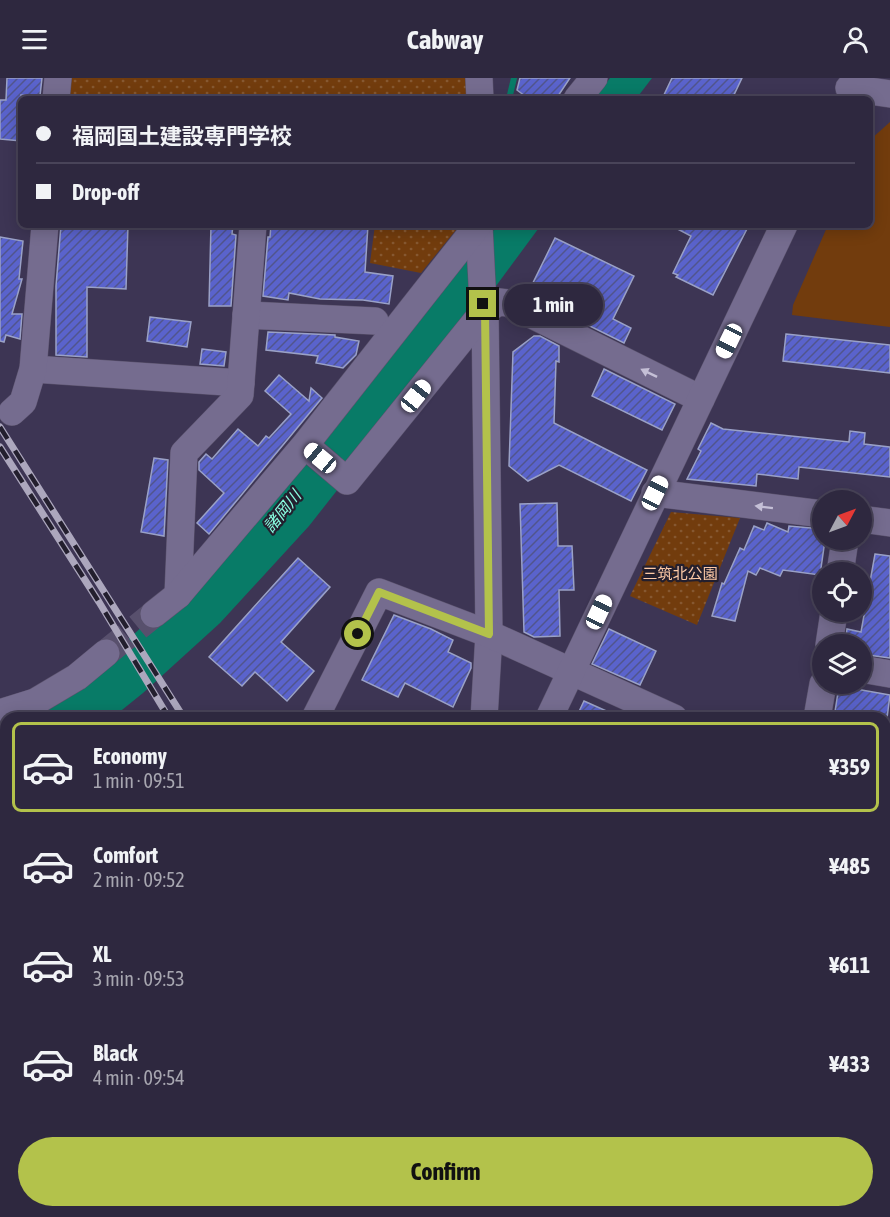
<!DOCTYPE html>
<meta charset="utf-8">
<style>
body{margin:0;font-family:"Asap Condensed","Noto Sans JP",sans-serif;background:#3a344a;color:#f1f3f6;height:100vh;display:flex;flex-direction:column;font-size:22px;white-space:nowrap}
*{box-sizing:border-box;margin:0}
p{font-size:20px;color:#a7a6b0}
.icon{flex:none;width:33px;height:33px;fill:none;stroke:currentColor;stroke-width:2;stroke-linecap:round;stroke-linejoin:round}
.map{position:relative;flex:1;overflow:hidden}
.panel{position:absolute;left:0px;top:634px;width:891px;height:506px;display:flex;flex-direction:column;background:#2e283f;border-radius:18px 18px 0 0;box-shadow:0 3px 15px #0003,0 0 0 2px #494459}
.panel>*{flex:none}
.banner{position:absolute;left:18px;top:18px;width:855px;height:132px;border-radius:9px;box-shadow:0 3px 15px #0003,0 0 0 2px #494459;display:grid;align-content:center;height:132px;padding:0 18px;background:#2e283f}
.needle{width:39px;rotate:49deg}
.controls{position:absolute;left:812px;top:412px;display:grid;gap:12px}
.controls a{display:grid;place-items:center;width:60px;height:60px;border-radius:50%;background:#2e283f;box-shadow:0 3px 15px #0003,0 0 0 2px #494459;font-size:30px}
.end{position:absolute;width:27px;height:27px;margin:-14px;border:8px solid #b3c24b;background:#111;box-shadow:0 0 0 3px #111}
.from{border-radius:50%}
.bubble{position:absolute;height:42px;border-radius:21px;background:#2e283f;box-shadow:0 3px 15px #0003,0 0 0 2px #494459;font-size:20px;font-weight:700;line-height:42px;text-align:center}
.car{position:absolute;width:18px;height:36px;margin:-18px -9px;border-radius:8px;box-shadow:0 0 4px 2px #0007;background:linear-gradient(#fff 24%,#345 0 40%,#fff 0 76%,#345 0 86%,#fff 0)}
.banner b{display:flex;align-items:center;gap:21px;height:57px;font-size:22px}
.banner b+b{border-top:2px solid #494459}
.banner i{width:15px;height:15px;background:#f1f3f6}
ul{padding:10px 0 0;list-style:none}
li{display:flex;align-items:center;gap:18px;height:90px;margin:0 12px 9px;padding:0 6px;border:3px solid transparent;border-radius:9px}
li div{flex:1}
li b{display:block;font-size:22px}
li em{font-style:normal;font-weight:700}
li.selected{border-color:#b3c24b}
li>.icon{width:54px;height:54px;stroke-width:1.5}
.button{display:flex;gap:12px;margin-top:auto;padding:12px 18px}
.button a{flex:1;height:69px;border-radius:36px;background:#b3c24b;color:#111;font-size:24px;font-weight:700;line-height:69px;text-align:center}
header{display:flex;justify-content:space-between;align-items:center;height:78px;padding:0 18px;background:#2e283f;font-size:27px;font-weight:700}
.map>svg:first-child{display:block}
.grass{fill:url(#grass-dots)}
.pitch{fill:#723c0d}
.water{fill:#087b67}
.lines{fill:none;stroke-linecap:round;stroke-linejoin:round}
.stream{stroke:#087b67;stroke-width:6}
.building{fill:url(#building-hatch);stroke:#9aa1c6;stroke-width:1.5}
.minor-tunnel{stroke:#58506d;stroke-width:27;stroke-dasharray:27 14;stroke-linecap:butt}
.minor-casing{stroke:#5a526c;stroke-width:28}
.minor{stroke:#756c8f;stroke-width:27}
.rail-casing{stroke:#aca7bd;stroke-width:7}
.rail{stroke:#231f2e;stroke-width:4.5;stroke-dasharray:14;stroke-linecap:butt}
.oneway{fill:#c4bfd6}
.route{stroke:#b3c24b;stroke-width:8}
.labels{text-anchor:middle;stroke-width:4.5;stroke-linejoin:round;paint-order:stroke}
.park-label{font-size:15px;fill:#fdc9a6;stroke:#231f2e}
.water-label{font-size:16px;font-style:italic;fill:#89fde0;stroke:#231f2e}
</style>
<header><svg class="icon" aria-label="menu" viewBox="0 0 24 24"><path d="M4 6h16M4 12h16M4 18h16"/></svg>Cabway<svg class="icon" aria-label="person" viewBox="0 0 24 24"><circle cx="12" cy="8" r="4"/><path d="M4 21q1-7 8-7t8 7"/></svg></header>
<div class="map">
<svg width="890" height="1139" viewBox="0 0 890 1139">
<defs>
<pattern id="grass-dots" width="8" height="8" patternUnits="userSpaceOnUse" patternTransform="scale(1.5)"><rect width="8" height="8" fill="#723c0d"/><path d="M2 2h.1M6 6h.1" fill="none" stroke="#865831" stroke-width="1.8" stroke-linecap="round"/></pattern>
<pattern id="building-hatch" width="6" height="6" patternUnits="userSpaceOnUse" patternTransform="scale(1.5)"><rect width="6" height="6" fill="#5a63cc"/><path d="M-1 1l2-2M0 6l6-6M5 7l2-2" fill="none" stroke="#51558c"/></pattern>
</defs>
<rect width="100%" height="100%" fill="#3d3554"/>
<g class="grass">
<path d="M66,0H469V21H67Z"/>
<path d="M375,147H460L421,195L370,185Z"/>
<path d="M671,434L740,440L697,547L630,518Z"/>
</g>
<path class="pitch" d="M890,44V249L792,237L793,227L828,147H870V62Z"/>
<g class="water">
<path d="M610,0H652L636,21H594Z"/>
<path d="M500,147H541L471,242L309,448L220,545L143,615L112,640H11L75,611L203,492L466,169L496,151Z"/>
<path d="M6,641V690L0,691V642Z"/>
</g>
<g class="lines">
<path class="stream" d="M509,21L514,0"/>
</g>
<g class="building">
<path d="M7,0H42L40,18L21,17V63L0,61V22H6Z"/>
<path d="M520,0H570L556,21H529L517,12Z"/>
<path d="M672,0H742L732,21H662Z"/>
<path d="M61,147H128L126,211L87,209V279L56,277V208Z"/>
<path d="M211,147H233L232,156L236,157L231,228H209Z"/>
<path d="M271,147H368L365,194L393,198L389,226L363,222L320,221L289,215L288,222L263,218L268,159H270Z"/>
<path d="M670,147H749L713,217L676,199L678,197L673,195L691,158Z"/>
<path d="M0,159L23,163L19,201H22L12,236H22L20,261L6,257L4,264L0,263Z"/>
<path d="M555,160L634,198L613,241L631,250L624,265L527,217Z"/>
<path d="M150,239L191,244L187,269L147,263Z"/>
<path d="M268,254L335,257V259L359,263L356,277L343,290L316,285L318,278L266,272Z"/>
<path d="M786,256L890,267V295L783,283Z"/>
<path d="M534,258H540L559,268V284L556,283L554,345L647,392L631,423L559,387L528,403L509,388L513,274Z"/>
<path d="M202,271L226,274L224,288L200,286Z"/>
<path d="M604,291L675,326L662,352L592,318Z"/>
<path d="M279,297L309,323L311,310L322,320L209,456L197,445L224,415L199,392V384L206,376L212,381L238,351L258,368L266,358L269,360L291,336L265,313Z"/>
<path d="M711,345L723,351L849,364L850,353L865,355L864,366L890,369V399L799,389L798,401L757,396L756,408L687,401L701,373L698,371Z"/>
<path d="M154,380L168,382L164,458L141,454Z"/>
<path d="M557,425L558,468H572L574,512H559L560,558L534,559L524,554L520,426Z"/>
<path d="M767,445L788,454L789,448L822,451V462H825L820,497L783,492L780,498L760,490L756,497L748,493L735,543L712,538L722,505L724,506L740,470L744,472L754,448L764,452Z"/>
<path d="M875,476L890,478V580L861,576V567H845L847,551L861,554Z"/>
<path d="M298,480L330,509L281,564L314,593L287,623L255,594L242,608L209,579Z"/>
<path d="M394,537L431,551L453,562L448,574L471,585V590L453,629L405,605L398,619L362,602Z"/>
<path d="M609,551L656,573L640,607L592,586Z"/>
<path d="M839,608L890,617L887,640H834Z"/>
<path d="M584,623L622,640H576Z"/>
</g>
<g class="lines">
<path class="minor-tunnel" d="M106,575L154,536"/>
<g class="minor-casing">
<g id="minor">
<path d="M479,0L480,21"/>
<path d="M849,10L890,16"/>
<path d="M56,21L58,0"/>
<path d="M577,21L594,0"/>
<path d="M479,147L483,226L485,232L489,556L484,640"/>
<path d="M246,237L375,243"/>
<path d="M33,291L241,305"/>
<path d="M12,334L23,324L33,291L45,147"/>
<path d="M306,368L347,403L485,232L499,224L508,225L701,321"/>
<path d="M655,415L822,436"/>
<path d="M861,441L890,445"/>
<path d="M840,495L845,462"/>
<path d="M178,517L184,375L240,317L253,147"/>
<path d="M154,536L178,517L305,367L478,147"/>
<path d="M829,567L834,534"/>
<path d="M861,591L890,596"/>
<path d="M0,635L35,624L77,599L106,575"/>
<path d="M315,640L379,514L489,556L674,640"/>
<path d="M549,640L784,147"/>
<path d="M817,640L823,606"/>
<path d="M885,736L890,738"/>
<path d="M885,854L890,843"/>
<path d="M885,984L890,986"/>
<path d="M0,1009L6,1020"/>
<path d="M0,1056L6,1053"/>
<path d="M885,1062L890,1058"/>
<path d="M105,1134L110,1139"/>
<path d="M327,1134L332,1139"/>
<path d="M455,1134L459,1139"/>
<path d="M376,1139L377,1134"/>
<path d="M848,1139L850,1134"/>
</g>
</g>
<use href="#minor" class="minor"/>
<g class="rail-casing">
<g id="rail">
<path d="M0,349L184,640"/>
<path d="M0,369L99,524L169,640"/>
<path d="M481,1134L484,1139"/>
<path d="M496,1134L500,1139"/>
</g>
</g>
<use href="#rail" class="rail"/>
</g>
<defs><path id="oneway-solid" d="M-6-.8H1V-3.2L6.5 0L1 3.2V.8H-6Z" transform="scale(1.5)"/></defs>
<g class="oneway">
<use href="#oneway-solid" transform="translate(649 295) rotate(-154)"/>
<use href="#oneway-solid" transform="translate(764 429) rotate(-173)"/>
</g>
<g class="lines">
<path class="route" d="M358,556L379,514L489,556L485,232L483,226"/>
</g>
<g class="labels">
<g class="park-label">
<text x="680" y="501">三筑北公園</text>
</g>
<g class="water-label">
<text transform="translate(282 433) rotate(-51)" y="6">諸岡川</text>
</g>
</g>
</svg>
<div class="controls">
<a><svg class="needle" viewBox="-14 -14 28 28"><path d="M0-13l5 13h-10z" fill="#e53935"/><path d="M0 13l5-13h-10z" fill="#a7a6b0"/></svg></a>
<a><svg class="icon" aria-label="locate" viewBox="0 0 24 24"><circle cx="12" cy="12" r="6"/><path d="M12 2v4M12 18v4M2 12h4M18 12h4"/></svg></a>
<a><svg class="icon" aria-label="layers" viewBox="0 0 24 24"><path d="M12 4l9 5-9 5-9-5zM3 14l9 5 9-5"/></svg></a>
</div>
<i class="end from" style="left:358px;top:556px"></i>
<i class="end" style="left:483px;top:226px"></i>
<div class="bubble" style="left:504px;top:206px;width:99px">1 min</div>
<i class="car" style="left:729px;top:263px;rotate:206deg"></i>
<i class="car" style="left:416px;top:318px;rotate:39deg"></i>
<i class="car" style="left:320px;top:380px;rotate:310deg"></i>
<i class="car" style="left:655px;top:415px;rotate:26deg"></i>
<i class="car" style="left:599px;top:534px;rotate:25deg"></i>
<div class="banner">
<b><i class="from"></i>福岡国土建設専門学校</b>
<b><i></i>Drop-off</b>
</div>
<section class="panel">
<ul>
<li class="selected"><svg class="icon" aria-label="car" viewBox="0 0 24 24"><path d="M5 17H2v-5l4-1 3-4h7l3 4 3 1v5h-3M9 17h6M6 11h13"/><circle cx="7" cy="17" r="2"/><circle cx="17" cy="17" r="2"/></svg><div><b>Economy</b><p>1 min · 09:51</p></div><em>¥359</em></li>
<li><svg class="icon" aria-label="car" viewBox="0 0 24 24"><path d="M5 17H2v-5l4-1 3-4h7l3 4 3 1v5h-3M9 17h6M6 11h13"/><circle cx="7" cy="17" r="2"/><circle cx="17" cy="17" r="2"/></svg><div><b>Comfort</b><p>2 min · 09:52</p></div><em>¥485</em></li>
<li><svg class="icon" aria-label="car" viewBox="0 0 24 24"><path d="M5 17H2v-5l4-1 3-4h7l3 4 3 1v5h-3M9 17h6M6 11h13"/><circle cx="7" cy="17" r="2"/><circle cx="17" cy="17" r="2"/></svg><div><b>XL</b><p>3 min · 09:53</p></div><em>¥611</em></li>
<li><svg class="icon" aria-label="car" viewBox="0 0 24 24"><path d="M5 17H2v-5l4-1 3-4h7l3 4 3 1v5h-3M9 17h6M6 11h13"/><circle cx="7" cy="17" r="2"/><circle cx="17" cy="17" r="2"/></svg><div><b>Black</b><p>4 min · 09:54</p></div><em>¥433</em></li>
</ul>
<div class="button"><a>Confirm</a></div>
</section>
</div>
